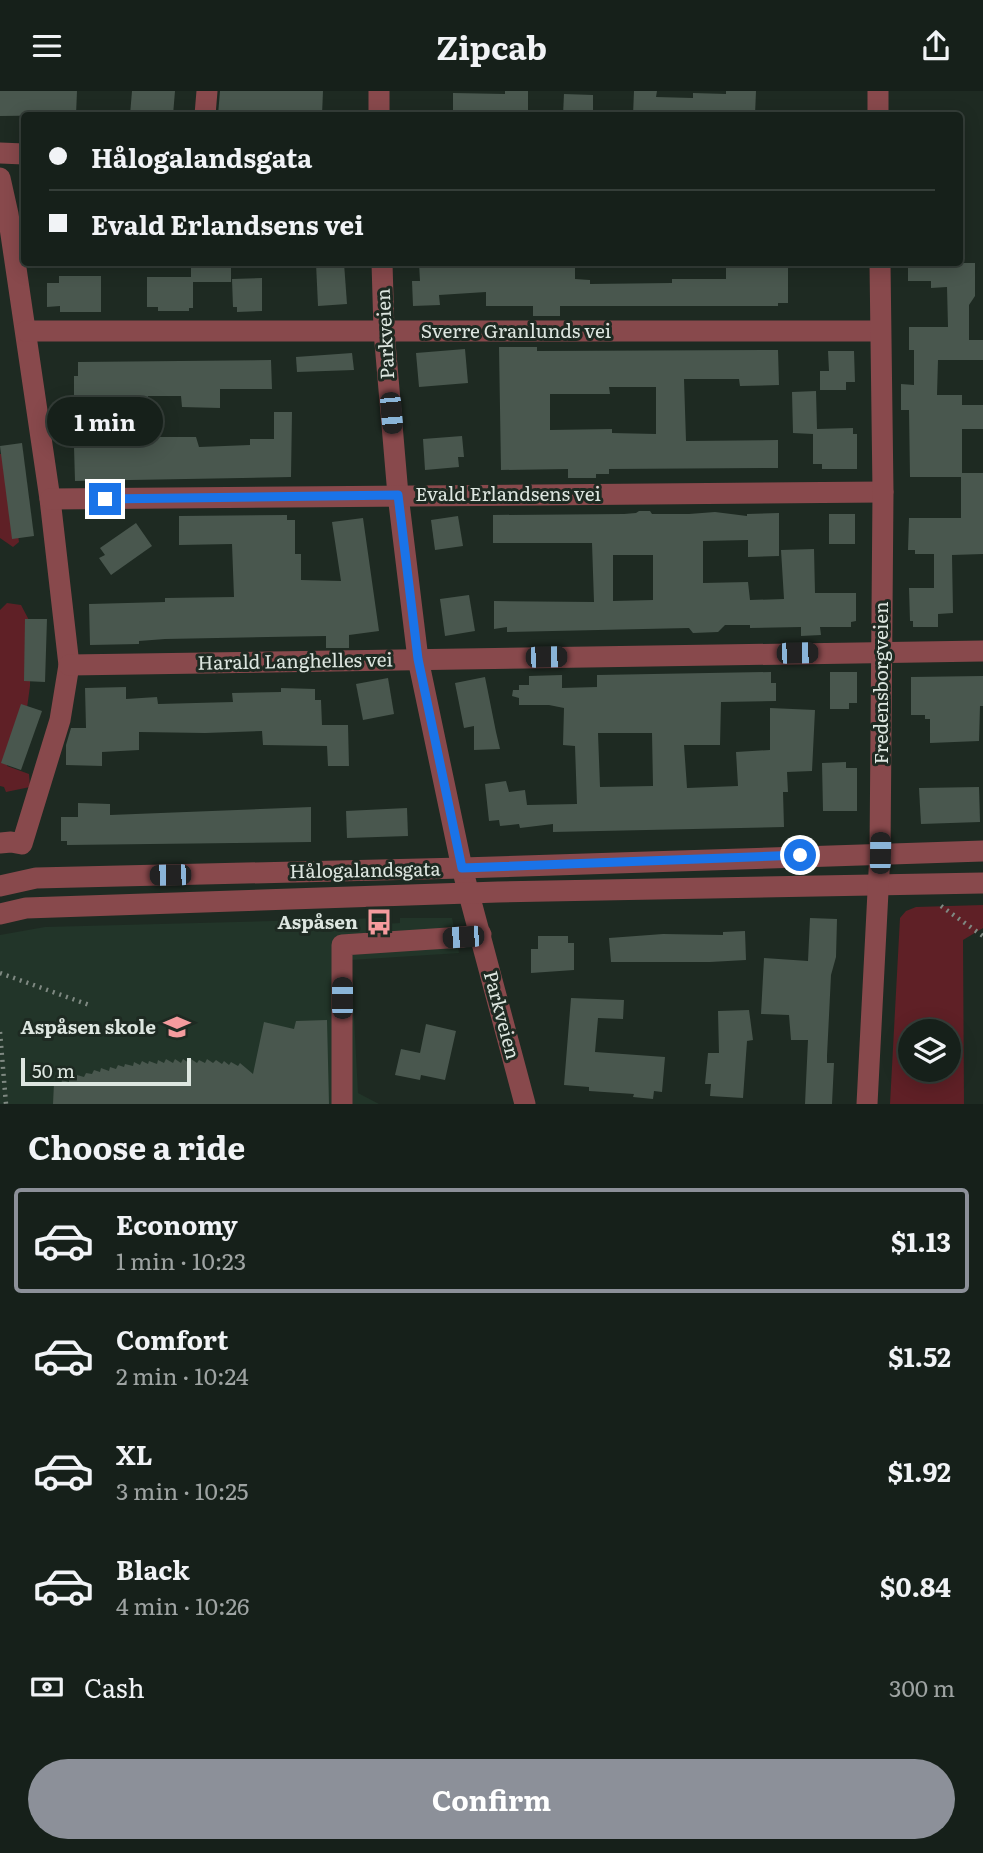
<!DOCTYPE html>
<meta charset="utf-8">
<style>
body{margin:0;font-family:Literata,serif;background:#232d27;color:#f1f3f6;height:100vh;display:flex;flex-direction:column;font-size:26px;white-space:nowrap}
*{box-sizing:border-box;margin:0}
p{font-size:23px;color:#9ea3a2}
.icon{flex:none;width:38px;height:38px;fill:none;stroke:currentColor;stroke-width:2;stroke-linecap:round;stroke-linejoin:round}
.map{position:relative;height:1013px;overflow:hidden}
.panel{display:flex;flex-direction:column;background:#16201a;flex:1}
.panel>*{flex:none}
.guide{position:absolute;left:21px;top:21px;width:942px;height:154px;border-radius:7px;box-shadow:0 4px 18px #0003,0 0 0 2px #353e39;display:grid;align-content:center;height:154px;padding:0 28px;background:#16201a}
.tools{position:absolute;left:898px;top:928px;display:grid;gap:14px}
.tools a{display:grid;place-items:center;width:63px;height:63px;border-radius:50%;background:#16201a;box-shadow:0 4px 18px #0003,0 0 0 2px #353e39;font-size:35px}
.scale{position:absolute;left:21px;bottom:18px;width:170px;box-sizing:border-box;padding-left:7px;border:4px solid #dde6e0;border-top:0;font-size:19px;line-height:24px;white-space:nowrap;color:#dde6e0;-webkit-text-stroke:5px #1e2a22;paint-order:stroke}
.end{position:absolute;width:32px;height:32px;margin:-16px;border:9px solid #1a73e8;background:#fff;box-shadow:0 0 0 4px #fff}
.from{border-radius:50%}
.bubble{position:absolute;height:49px;border-radius:24px;background:#16201a;box-shadow:0 4px 18px #0003,0 0 0 2px #353e39;font-size:23px;font-weight:700;line-height:49px;text-align:center}
.car{position:absolute;width:21px;height:42px;margin:-21px -10px;border-radius:9px;box-shadow:0 0 5px 2px #0007;background:linear-gradient(#222 24%,#8ab4d8 0 40%,#222 0 76%,#8ab4d8 0 86%,#222 0)}
.guide b{display:flex;align-items:center;gap:24px;height:66px;font-size:26px}
.guide b+b{border-top:2px solid #353e39}
.guide i{width:18px;height:18px;background:#f1f3f6}
ul{padding:0;list-style:none}
li{display:flex;align-items:center;gap:21px;height:105px;margin:0 14px 10px;padding:0 14px;border:4px solid transparent;border-radius:7px}
li div{flex:1}
li b{display:block;font-size:26px}
li em{font-style:normal;font-weight:700}
li.on{border-color:#8c9099}
li>.icon{width:63px;height:63px;stroke-width:1.5}
h2{padding:0 28px;font-size:32px;line-height:84px}
.pay{display:flex;align-items:center;gap:18px;height:77px;padding:0 28px;font-size:26px}
.pay p{margin-inline-start:auto}
.cta{display:flex;gap:14px;margin-top:auto;padding:14px 28px}
.cta a{flex:1;height:80px;border-radius:42px;background:#8c9099;color:#fff;font-size:28px;font-weight:700;line-height:80px;text-align:center}
header{display:flex;justify-content:space-between;align-items:center;height:91px;padding:0 28px;background:#16201a;font-size:32px;font-weight:700}
.map>svg:first-child{display:block}
.built{fill:#223529}
.green{fill:#5f2026;fill-rule:evenodd}
.building{fill:#49574e;fill-rule:evenodd}
.lines{fill:none;stroke-linecap:round;stroke-linejoin:round}
.path{stroke:#7f8982;stroke-width:4.5;stroke-dasharray:2 5;stroke-linecap:butt}
.minor{stroke:#88494c;stroke-width:21}
.route{stroke:#1a73e8;stroke-width:9}
.labels{text-anchor:middle;stroke-width:6;stroke-linejoin:round;paint-order:stroke}
.street-label{font-size:19px;fill:#dde6e0;stroke:#1e2a22}
.poi-label{font-size:19px;font-weight:bold;fill:#dde6e0;stroke:#1e2a22;text-anchor:end}
</style>
<header><svg class="icon" aria-label="menu" viewBox="0 0 24 24"><path d="M4 6h16M4 12h16M4 18h16"/></svg>Zipcab<svg class="icon" aria-label="share" viewBox="0 0 24 24"><path d="M12 15V3M7 8l5-5 5 5M5 13v7h14v-7"/></svg></header>
<div class="map">
<svg width="983" height="1013" viewBox="0 0 983 1013">
<rect width="100%" height="100%" fill="#1e2a22"/>
<path class="built" d="M383,827L384,833L400,832V827H452L459,862L351,869L358,1002L379,1013H0V844L45,836Z"/>
<g class="green">
<path d="M6,362L19,451L13,456L0,447V363Z"/>
<path d="M7,512L21,514L31,533L30,595L27,617L7,675L29,683L30,696L6,701L4,696L0,695V519Z"/>
<path d="M983,814V837L963,849L964,1013H890L900,827L906,820L916,816ZM910,940H948V978H910Z"/>
</g>
<g class="building">
<path d="M0,0H77L76,24L0,25Z"/>
<path d="M132,0H175L173,24H130Z"/>
<path d="M220,0H323L322,24H218Z"/>
<path d="M505,0H528V24H453V2L505,3Z"/>
<path d="M634,0H657L656,6L693,7V2L726,3V0H756L755,24H633Z"/>
<path d="M564,3L593,4V24H563Z"/>
<path d="M191,172H231V191H193V217H189V220H158V216H147V186H191Z"/>
<path d="M316,172H344L347,213L318,215Z"/>
<path d="M419,172H446L447,177L495,175L575,177V188L590,189V193L672,192V188H726V172H788V212H778V215H560V225H533V215H486V201L439,204L440,214L413,215L412,190H420Z"/>
<path d="M908,172H975V205L969,214V249H983V269H938L937,304H962V314H983V338H962V382H983V463L952,464L953,522L938,523V536H913V530H910L909,497H934V463H915V459H908L909,427H961V386H910L909,319H901V293L914,294V259H909V236H948L947,196L931,197V190H908Z"/>
<path d="M59,185H101V221H60V215L47,216V192H59Z"/>
<path d="M262,187V220L237,221V216H233L232,188Z"/>
<path d="M499,256H537V260L778,259L779,294L740,295L739,288H684L686,350L778,349V377L609,378V383H596V387H568V378L501,379ZM609,296H656V343L612,342V338L550,339V303H610Z"/>
<path d="M465,258L468,292L419,296L416,262Z"/>
<path d="M828,260H854L855,291H846V299H820V280H829Z"/>
<path d="M352,262L354,279L297,281L296,266Z"/>
<path d="M271,269L272,298H220V317L182,316L181,305H148L147,346H196L199,356L250,354V348H274V321H292L291,386L75,390L74,356L129,355L127,320H122V309H74V285H78V271Z"/>
<path d="M816,300L817,338L853,337V343H857V378H822V373H813V343L793,342L792,301Z"/>
<path d="M462,345L464,366H458L459,376L425,379L423,348Z"/>
<path d="M22,352L34,445L12,448L0,355Z"/>
<path d="M639,420H650L652,423H689L715,421L747,425V423L779,422V465L748,466V449L703,450V492L748,491L750,509L784,508L781,459L814,458L815,502H856V530L851,531V536H820L821,544L801,545V536L750,537V534H725L718,541L693,542L689,537L507,541V536L494,538V510L594,511L592,452H493V424L624,423L636,422ZM613,464H653V509L613,510Z"/>
<rect x="829" y="423" width="26" height="30"/>
<path d="M287,424V429H295V463H301V489L341,490L332,431L363,427L379,540L349,544V557H326V545L165,548L139,550V553L90,554L89,513L165,511V507L234,506L232,453L179,454V425Z"/>
<path d="M458,425L463,455L435,459L431,429Z"/>
<path d="M136,432L152,455L111,484L99,467L105,464L100,457Z"/>
<path d="M469,504L475,540L445,545L440,508Z"/>
<path d="M25,528H47L45,591L24,590Z"/>
<path d="M771,581V592H776V610L721,611L720,654H684L687,697L738,695L736,661L770,659V617L815,619L812,680L787,681L788,701H783L784,736L553,741V733L520,737L519,733L500,735L499,729L489,730L485,693L506,690L509,701L525,699L527,714L577,713L575,655L563,654L564,617L549,614H519V607L512,605L513,599H519V594H529V585L562,584V597L597,596V584ZM598,642H652L653,695L600,696Z"/>
<path d="M830,581H857V612H849V618H830Z"/>
<path d="M983,585V615H980L979,650L930,652V628H925V624H911V586Z"/>
<path d="M485,586L496,641L500,658L474,659V635L464,637L455,592Z"/>
<path d="M388,587L394,623L363,629L356,593Z"/>
<path d="M126,596V608L157,606L158,613L233,611L232,602L281,601V597L315,598V609H321L322,634H348L349,675H328L327,655L263,654L262,640L205,642L139,641V659L102,661V675L66,674V654L71,637H86L85,597Z"/>
<path d="M21,613L42,620L21,679L1,672Z"/>
<path d="M846,671V677H857V720H823L822,672Z"/>
<path d="M979,696L980,731L921,733L919,697Z"/>
<path d="M78,712L110,713V724L311,716V751L67,754V750H61V726H78Z"/>
<path d="M407,717L408,745L347,747L346,720Z"/>
<path d="M810,827L837,828L836,866L831,884L827,965V972H834L832,1013H805L808,949H791L789,924L761,923L764,867L808,870Z"/>
<path d="M745,840L746,869L710,871H611L609,847L663,843L723,844V841Z"/>
<path d="M538,845H568V852H574V879L531,882V858H538Z"/>
<path d="M571,907L624,909L623,928L598,927L595,961L665,966L662,1001L654,1000L653,1008L633,1006L634,1003L589,1000V996L564,994Z"/>
<path d="M749,919L753,949L747,950L743,1007L710,1005L711,993H705L708,962H719L718,920Z"/>
<path d="M327,929L329,1013H53L54,992L61,994L62,989L69,991V986L77,989V984L84,986L86,982L92,983L94,979L100,981L101,977L109,980L110,976L116,978L118,974L124,976L125,973L133,975L134,971L140,974L142,970L148,973L149,970L157,973L158,969L164,972L166,968L173,972L175,968L181,972L183,968L189,972L191,968L197,972L199,969L205,972L207,968L213,972L216,969L222,973L224,970L229,974L231,971L238,975L240,972L253,983L264,931L294,938L296,930Z"/>
<path d="M426,933L456,940L445,989L421,984L420,989L395,984L401,958L420,962Z"/>
</g>
<g class="lines">
<g class="path">
<path d="M941,815L983,845"/>
<path d="M0,882L92,915"/>
<path d="M0,941L6,1013"/>
</g>
<g class="minor">
<path d="M379,0V24"/>
<path d="M878,0V24"/>
<path d="M205,24L207,0"/>
<path d="M0,62L24,63"/>
<path d="M0,87L8,123L50,408L69,574L60,629L22,753L11,751L0,752"/>
<path d="M382,172L384,240L398,404L418,568L462,777L525,1013"/>
<path d="M26,240H880"/>
<path d="M50,408L883,401"/>
<path d="M69,574L983,560"/>
<path d="M0,795L36,787L462,777L983,760"/>
<path d="M0,823L26,817L498,801L983,792"/>
<path d="M342,1013V854L463,846L481,843"/>
<path d="M867,1013L880,762L883,401L880,172"/>
</g>
</g>
<g class="lines">
<path class="route" d="M105,408L398,404L418,568L462,777L800,764"/>
</g>
<defs>
<g id="bus-bare" transform="scale(2.1)"><path d="M-5-6H5V4H4V6H2V4H-2V6H-4V4H-5ZM-3.5-4V0h7V-4ZM-3.5 1.2v1.5H-2V1.2ZM2 1.2v1.5H3.5V1.2Z" fill="#f59b9e" stroke="#1e2a22" stroke-width="2.5" paint-order="stroke"/></g>
<g id="school-bare" transform="scale(2.1)"><path d="M0-5L7-2L0 1L-7-2ZM-4 1L0 2.5L4 1V4Q0 6-4 4Z" fill="#f59b9e" stroke="#1e2a22" stroke-width="2.5" paint-order="stroke"/></g>
</defs>
<g fill-rule="evenodd">
<use href="#bus-bare" x="379" y="831"/>
<use href="#school-bare" x="177" y="936"/>
</g>
<g class="labels">
<g class="street-label">
<text x="516" y="247">Sverre Granlunds vei</text>
<text transform="translate(385 243) rotate(-93)" y="7">Parkveien</text>
<text x="508" y="410">Evald Erlandsens vei</text>
<text transform="translate(295 570) rotate(-1)" y="7">Harald Langhelles vei</text>
<text transform="translate(881 592) rotate(-90)" y="7">Fredensborgveien</text>
<text transform="translate(365 779) rotate(-1)" y="7">Hålogalandsgata</text>
<text transform="translate(502 924) rotate(75)" y="7">Parkveien</text>
</g>
<g class="poi-label">
<text x="358" y="838">Aspåsen</text>
<text x="156" y="943">Aspåsen skole</text>
</g>
</g>
</svg>
<div class="tools">
<a><svg class="icon" aria-label="layers" viewBox="0 0 24 24"><path d="M12 4l9 5-9 5-9-5zM3 14l9 5 9-5"/></svg></a>
</div>
<div class="scale">50 m</div>
<i class="end from" style="left:800px;top:764px"></i>
<i class="end" style="left:105px;top:408px"></i>
<div class="bubble" style="left:47px;top:306px;width:116px">1 min</div>
<i class="car" style="left:391px;top:322px;rotate:175deg"></i>
<i class="car" style="left:797px;top:562px;rotate:89deg"></i>
<i class="car" style="left:546px;top:566px;rotate:89deg"></i>
<i class="car" style="left:880px;top:762px;rotate:1deg"></i>
<i class="car" style="left:170px;top:784px;rotate:269deg"></i>
<i class="car" style="left:463px;top:846px;rotate:266deg"></i>
<i class="car" style="left:342px;top:907px;rotate:0deg"></i>
<div class="guide">
<b><i class="from"></i>Hålogalandsgata</b>
<b><i></i>Evald Erlandsens vei</b>
</div>
</div>
<section class="panel">
<h2>Choose a ride</h2>
<ul>
<li class="on"><svg class="icon" aria-label="car" viewBox="0 0 24 24"><path d="M5 17H2v-5l4-1 3-4h7l3 4 3 1v5h-3M9 17h6M6 11h13"/><circle cx="7" cy="17" r="2"/><circle cx="17" cy="17" r="2"/></svg><div><b>Economy</b><p>1 min · 10:23</p></div><em>$1.13</em></li>
<li><svg class="icon" aria-label="car" viewBox="0 0 24 24"><path d="M5 17H2v-5l4-1 3-4h7l3 4 3 1v5h-3M9 17h6M6 11h13"/><circle cx="7" cy="17" r="2"/><circle cx="17" cy="17" r="2"/></svg><div><b>Comfort</b><p>2 min · 10:24</p></div><em>$1.52</em></li>
<li><svg class="icon" aria-label="car" viewBox="0 0 24 24"><path d="M5 17H2v-5l4-1 3-4h7l3 4 3 1v5h-3M9 17h6M6 11h13"/><circle cx="7" cy="17" r="2"/><circle cx="17" cy="17" r="2"/></svg><div><b>XL</b><p>3 min · 10:25</p></div><em>$1.92</em></li>
<li><svg class="icon" aria-label="car" viewBox="0 0 24 24"><path d="M5 17H2v-5l4-1 3-4h7l3 4 3 1v5h-3M9 17h6M6 11h13"/><circle cx="7" cy="17" r="2"/><circle cx="17" cy="17" r="2"/></svg><div><b>Black</b><p>4 min · 10:26</p></div><em>$0.84</em></li>
</ul>
<div class="pay"><svg class="icon" aria-label="cash" viewBox="0 0 24 24"><path d="M3 7h18v10H3z"/><circle cx="12" cy="12" r="2"/></svg>Cash<p>300 m</p></div>
<div class="cta"><a>Confirm</a></div>
</section>
